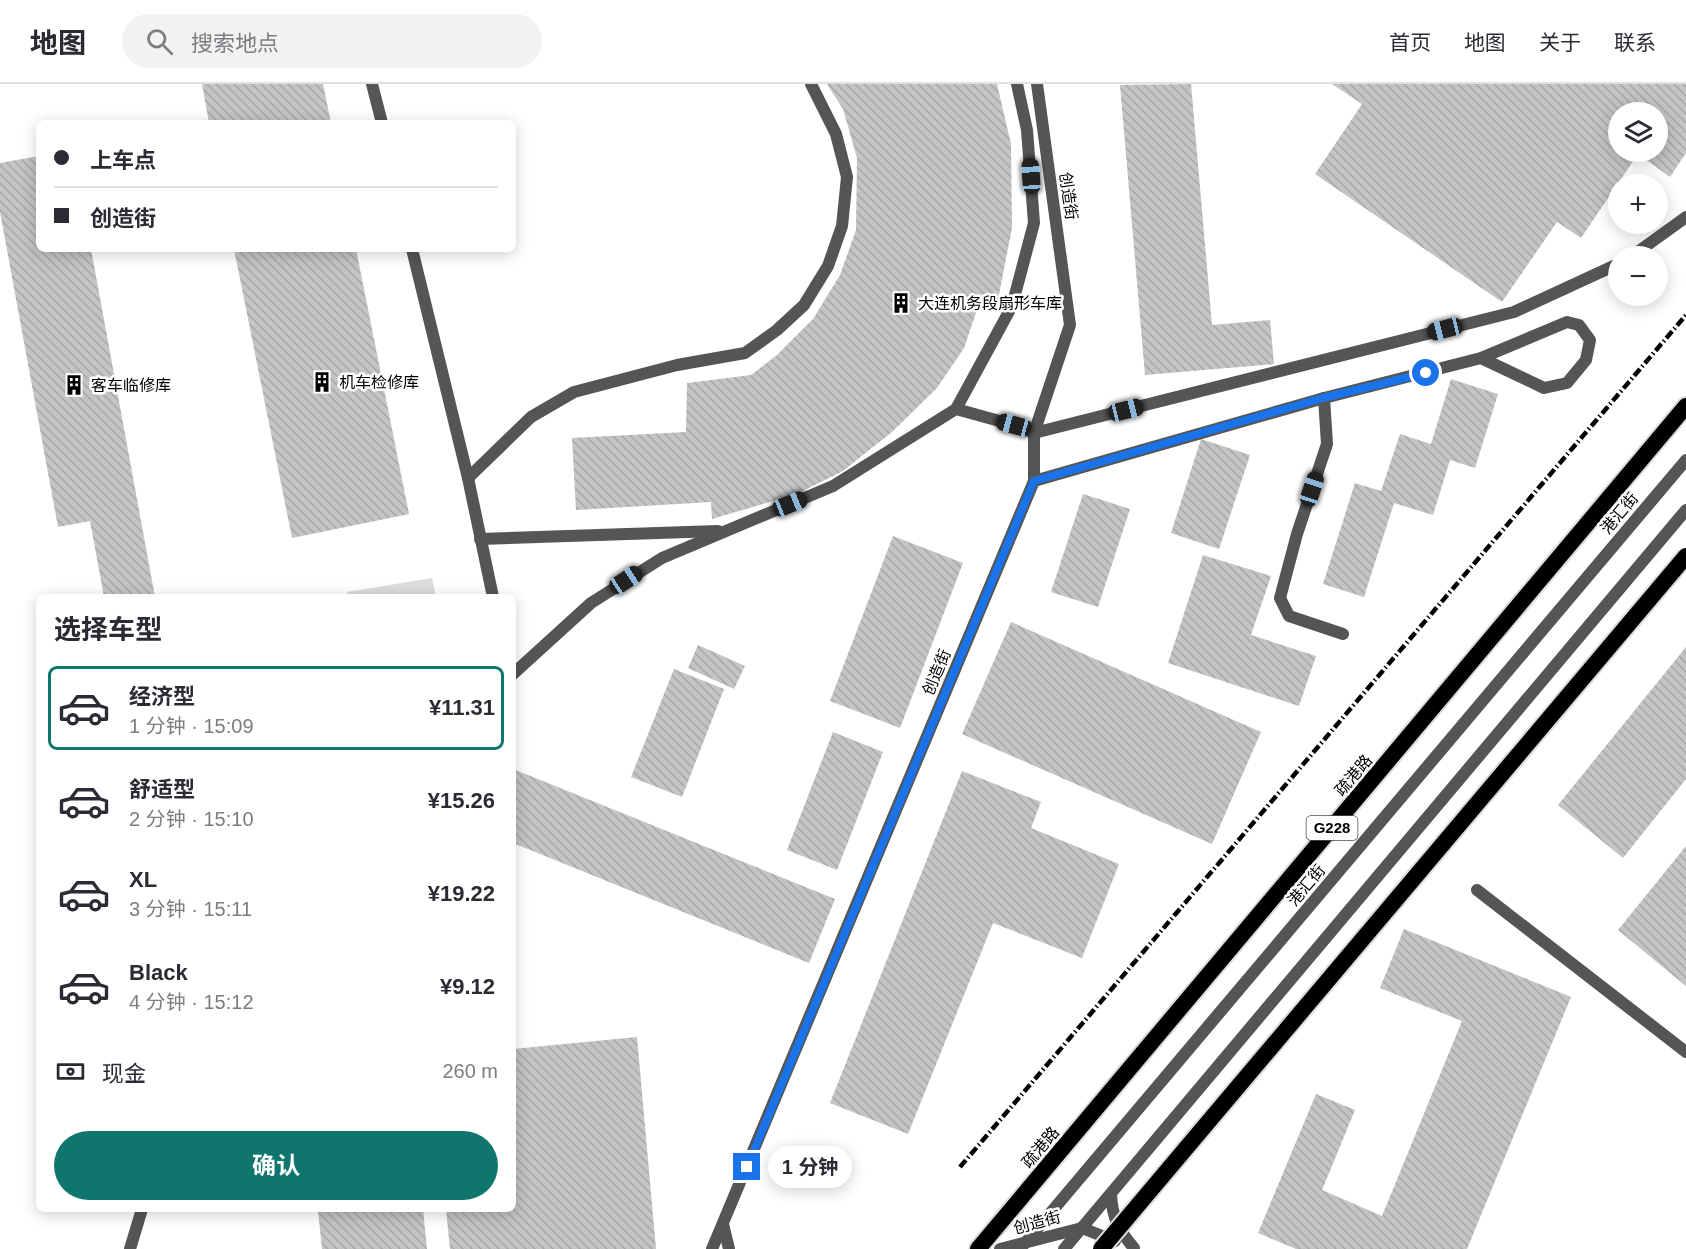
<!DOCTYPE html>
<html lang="zh">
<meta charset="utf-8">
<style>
body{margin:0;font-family:Arial,"Noto Sans SC",sans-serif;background:#f2f2f3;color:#2b2b33;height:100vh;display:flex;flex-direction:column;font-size:22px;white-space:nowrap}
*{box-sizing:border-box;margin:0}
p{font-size:20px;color:#7c7c81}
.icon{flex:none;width:33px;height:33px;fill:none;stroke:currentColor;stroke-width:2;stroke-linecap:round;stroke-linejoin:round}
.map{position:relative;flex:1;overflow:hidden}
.details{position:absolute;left:36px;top:510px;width:480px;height:618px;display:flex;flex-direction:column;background:#fff;border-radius:9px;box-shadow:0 3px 15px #0003}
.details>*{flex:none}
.top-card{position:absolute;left:36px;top:36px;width:480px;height:132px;border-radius:9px;box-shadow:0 3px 15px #0003;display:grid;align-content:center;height:132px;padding:0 18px;background:#fff}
.buttons{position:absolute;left:1608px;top:18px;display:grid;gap:12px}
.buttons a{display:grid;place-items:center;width:60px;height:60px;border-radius:50%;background:#fff;box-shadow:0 3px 15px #0003;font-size:30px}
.end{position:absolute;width:27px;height:27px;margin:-14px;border:8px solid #1a73e8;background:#fff;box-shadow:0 0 0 3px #fff}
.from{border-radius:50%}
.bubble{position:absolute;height:42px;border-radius:21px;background:#fff;box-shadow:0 3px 15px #0003;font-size:20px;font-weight:700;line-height:42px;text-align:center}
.car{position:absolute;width:18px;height:36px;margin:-18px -9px;border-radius:8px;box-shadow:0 0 4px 2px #0007;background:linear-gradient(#222 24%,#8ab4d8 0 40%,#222 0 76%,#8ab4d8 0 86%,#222 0)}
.top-card b{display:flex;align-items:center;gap:21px;height:57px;font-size:22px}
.top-card b+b{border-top:2px solid #e1e1e2}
.top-card i{width:15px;height:15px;background:#2b2b33}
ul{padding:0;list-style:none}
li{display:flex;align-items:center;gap:18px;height:84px;margin:0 12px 9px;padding:0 6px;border:3px solid transparent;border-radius:9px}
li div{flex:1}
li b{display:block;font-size:22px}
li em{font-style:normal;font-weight:700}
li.active{border-color:#0f766e}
li>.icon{width:54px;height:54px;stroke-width:1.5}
h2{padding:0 18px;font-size:27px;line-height:72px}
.pay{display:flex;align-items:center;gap:15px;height:66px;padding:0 18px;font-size:22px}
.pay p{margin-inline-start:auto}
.cta{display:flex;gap:12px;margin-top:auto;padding:12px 18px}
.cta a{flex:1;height:69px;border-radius:36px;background:#0f766e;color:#fff;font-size:24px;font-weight:700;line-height:69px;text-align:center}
header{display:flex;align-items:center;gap:36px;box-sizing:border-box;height:84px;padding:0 30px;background:#fff;border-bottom:2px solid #e1e1e2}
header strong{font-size:28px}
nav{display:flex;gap:33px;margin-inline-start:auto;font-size:21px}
.search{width:420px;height:54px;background:#f2f2f3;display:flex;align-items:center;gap:15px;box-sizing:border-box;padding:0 21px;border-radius:33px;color:#7c7c81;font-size:22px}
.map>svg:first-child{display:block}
.pitch{fill:#dcdcdc}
.building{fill:url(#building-back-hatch);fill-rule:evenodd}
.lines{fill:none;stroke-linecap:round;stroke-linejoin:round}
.trunk-casing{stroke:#dbdbdb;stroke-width:20}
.service{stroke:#555;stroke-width:12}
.minor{stroke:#555;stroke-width:12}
.tertiary{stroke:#555;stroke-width:12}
.trunk{stroke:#000;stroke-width:16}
.rail{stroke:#000;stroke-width:4.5;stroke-dasharray:9 3 1.5 3;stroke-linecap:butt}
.trunk-bridge-casing{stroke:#dbdbdb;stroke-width:20;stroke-linecap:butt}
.trunk-bridge{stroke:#000;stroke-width:16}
.route{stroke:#1a73e8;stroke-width:8}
.labels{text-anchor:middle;stroke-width:5;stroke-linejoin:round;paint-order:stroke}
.shield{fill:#fff;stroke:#4c4c4c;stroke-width:1.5}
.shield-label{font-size:15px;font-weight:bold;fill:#000}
.street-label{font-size:16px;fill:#000;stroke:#fff}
.poi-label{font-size:16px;fill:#000;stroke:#fff;text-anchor:start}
</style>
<header>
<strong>地图</strong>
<div class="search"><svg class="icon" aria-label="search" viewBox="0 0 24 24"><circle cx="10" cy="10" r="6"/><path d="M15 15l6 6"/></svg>搜索地点</div>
<nav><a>首页</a><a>地图</a><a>关于</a><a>联系</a></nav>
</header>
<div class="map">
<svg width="1686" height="1165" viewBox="0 0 1686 1165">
<defs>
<pattern id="building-back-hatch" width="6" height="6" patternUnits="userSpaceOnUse" patternTransform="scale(1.5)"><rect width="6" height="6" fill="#c4c4c4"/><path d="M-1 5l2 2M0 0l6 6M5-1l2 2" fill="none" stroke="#a7a7a7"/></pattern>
</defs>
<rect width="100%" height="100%" fill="#fff"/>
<path class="pitch" d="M432,494L436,513H348L347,508Z"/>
<g class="building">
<path d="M202,0H323L331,39H209Z"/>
<path d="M827,0H997L1011,60L1012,144L997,221L980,217L964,264L937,304L892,348L843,387L797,410L712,435L711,418L576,426L572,354L686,348L687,299L751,291L777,271L813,235L840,191L856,146L857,74L843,25Z"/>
<path d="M1191,0L1212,241L1270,236L1274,280L1145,291L1120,1Z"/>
<path d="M1332,0H1686V69L1670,93L1638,70L1581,154L1557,138L1502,218L1315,90L1362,20ZM1618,28H1658V68H1618Z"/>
<path d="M39,72V165H91L155,513H104L90,437L58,443L0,128V79Z"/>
<path d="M234,165H356L409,430L292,454Z"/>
<path d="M1451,295L1498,310L1475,384L1450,376L1433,431L1394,419L1364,513L1323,500L1355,399L1381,407L1400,350L1431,360Z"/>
<path d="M1201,355L1250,371L1219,465L1171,449Z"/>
<path d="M1083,410L1130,425L1098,523L1051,508Z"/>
<path d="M893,452L963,479L900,644L830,617Z"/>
<path d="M1203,471L1271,492L1251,551L1316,572L1299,622L1168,579Z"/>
<path d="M1011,538L1261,648L1212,760L962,650Z"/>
<path d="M698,561L745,582L734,605L688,584Z"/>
<path d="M1686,563V695L1623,774L1558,721Z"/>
<path d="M674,585L724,605L682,713L631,693Z"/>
<path d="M833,648L883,668L837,786L787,766Z"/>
<path d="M513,685L835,815L809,879L513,759Z"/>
<path d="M962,687L1041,718L1031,744L1119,780L1082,874L993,839L908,1050L830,1019Z"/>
<path d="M1686,762V902L1618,846Z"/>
<path d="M1404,845L1571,913L1467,1165H1296L1258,1149L1316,1010L1355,1026L1322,1106L1382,1132L1462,937L1380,904Z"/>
<path d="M637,953L656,1165H450L446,1125H513V965Z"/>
<path d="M345,1125H423L427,1165H322L318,1127Z"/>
</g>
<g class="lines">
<g class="trunk-casing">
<path id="trunk" d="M978,1165L1686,322"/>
</g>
<g class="service">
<path d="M372,0L382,39"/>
<path d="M412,165L468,394L493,513"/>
<path d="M1632,172L1686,133"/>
<path d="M1324,314L1327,360L1297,450L1280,514L1289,532L1343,550"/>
<path d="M956,325L1012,222L1034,139L1027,46L1017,0"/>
<path d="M468,394L531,333L574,308L677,281L745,269L777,246L804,221L828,182L842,142L847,93L836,50L811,0"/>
<path d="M1034,397L1324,314L1481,274L1567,238L1579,241L1590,256L1586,276L1567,299L1544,304L1481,274"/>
<path d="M480,455L718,447"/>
<path d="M513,590L591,519L662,474L833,402L956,325L1014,341L1034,349L1514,228L1618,180"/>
<path d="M1477,806L1686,968"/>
<path d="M1111,1110C1112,1133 1119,1147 1134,1164"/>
<path d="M723,1140L729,1165"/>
<path d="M1082,1144L1115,1157"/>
<path d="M130,1165L142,1125"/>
</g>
<path class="minor" d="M1000,1165L1082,1144"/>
<g class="tertiary">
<path d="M712,1165L1034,397V349L1070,241L1037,0"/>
<path d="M1020,1165L1686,376"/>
<path d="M1064,1165L1686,426"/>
</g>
<use href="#trunk" class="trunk"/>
<path class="rail" d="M960,1083L1686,231"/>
<g class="trunk-bridge-casing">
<path id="trunk-bridge" d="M1101,1165L1686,472"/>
</g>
<use href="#trunk-bridge" class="trunk-bridge"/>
</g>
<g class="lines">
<path class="route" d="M747,1083L1034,397L1323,314L1426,289"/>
</g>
<defs>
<g id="building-bare" transform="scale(1.62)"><path d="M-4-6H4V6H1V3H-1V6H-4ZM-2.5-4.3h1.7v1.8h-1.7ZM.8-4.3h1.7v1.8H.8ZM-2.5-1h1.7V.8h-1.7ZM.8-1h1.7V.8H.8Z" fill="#000" stroke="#fff" stroke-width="2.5" paint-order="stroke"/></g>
</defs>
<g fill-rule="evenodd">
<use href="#building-bare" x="901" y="219"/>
<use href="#building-bare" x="322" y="298"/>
<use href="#building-bare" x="74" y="301"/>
</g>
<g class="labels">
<rect class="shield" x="1306.5" y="732" width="51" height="24" rx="4.5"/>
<g class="shield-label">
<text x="1332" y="749">G228</text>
</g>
<g class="street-label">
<text transform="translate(1069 112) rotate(82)" y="6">创造街</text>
<text transform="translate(1619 429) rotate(-50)" y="6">港汇街</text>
<text transform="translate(936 588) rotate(-67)" y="6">创造街</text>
<text transform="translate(1353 691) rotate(-50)" y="6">疏港路</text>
<text transform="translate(1306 801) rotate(-50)" y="6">港汇街</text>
<text transform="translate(1040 1063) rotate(-50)" y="6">疏港路</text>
<text transform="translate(1037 1138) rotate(-15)" y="6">创造街</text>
</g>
<g class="poi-label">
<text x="918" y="225">大连机务段扇形车库</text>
<text x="339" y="304">机车检修库</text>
<text x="91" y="307">客车临修库</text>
</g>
</g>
</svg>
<div class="buttons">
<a><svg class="icon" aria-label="layers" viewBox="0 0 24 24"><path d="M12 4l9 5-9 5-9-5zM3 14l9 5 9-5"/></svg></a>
<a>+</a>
<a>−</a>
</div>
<i class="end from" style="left:1426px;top:289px"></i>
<i class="end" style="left:747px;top:1083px"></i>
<div class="bubble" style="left:768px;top:1062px;width:84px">1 分钟</div>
<i class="car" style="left:1031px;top:92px;rotate:356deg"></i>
<i class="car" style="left:1445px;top:245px;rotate:256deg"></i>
<i class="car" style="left:1126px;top:326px;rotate:76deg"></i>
<i class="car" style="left:1014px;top:341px;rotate:285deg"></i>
<i class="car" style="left:1312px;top:405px;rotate:18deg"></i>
<i class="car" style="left:790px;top:420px;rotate:68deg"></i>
<i class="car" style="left:626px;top:496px;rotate:57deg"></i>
<div class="top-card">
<b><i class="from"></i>上车点</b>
<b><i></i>创造街</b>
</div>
<section class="details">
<h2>选择车型</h2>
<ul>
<li class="active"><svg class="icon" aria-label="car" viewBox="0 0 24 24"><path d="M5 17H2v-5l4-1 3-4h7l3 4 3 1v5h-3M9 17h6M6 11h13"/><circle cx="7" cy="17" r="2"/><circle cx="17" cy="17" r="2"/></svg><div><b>经济型</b><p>1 分钟 · 15:09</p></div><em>¥11.31</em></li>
<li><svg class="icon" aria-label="car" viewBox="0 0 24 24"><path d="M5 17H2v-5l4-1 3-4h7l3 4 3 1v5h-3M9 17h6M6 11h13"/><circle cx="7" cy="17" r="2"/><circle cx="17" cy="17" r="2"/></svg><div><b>舒适型</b><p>2 分钟 · 15:10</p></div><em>¥15.26</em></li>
<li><svg class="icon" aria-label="car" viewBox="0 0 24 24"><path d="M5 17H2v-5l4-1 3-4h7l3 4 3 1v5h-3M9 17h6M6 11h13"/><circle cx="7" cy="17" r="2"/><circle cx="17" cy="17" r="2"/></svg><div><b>XL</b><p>3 分钟 · 15:11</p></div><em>¥19.22</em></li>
<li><svg class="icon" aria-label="car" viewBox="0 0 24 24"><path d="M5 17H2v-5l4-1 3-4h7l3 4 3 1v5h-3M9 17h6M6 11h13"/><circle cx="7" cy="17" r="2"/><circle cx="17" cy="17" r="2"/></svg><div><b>Black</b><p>4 分钟 · 15:12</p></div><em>¥9.12</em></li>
</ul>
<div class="pay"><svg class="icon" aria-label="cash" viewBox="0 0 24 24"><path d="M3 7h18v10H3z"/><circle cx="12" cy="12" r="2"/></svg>现金<p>260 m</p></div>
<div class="cta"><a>确认</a></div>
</section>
</div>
